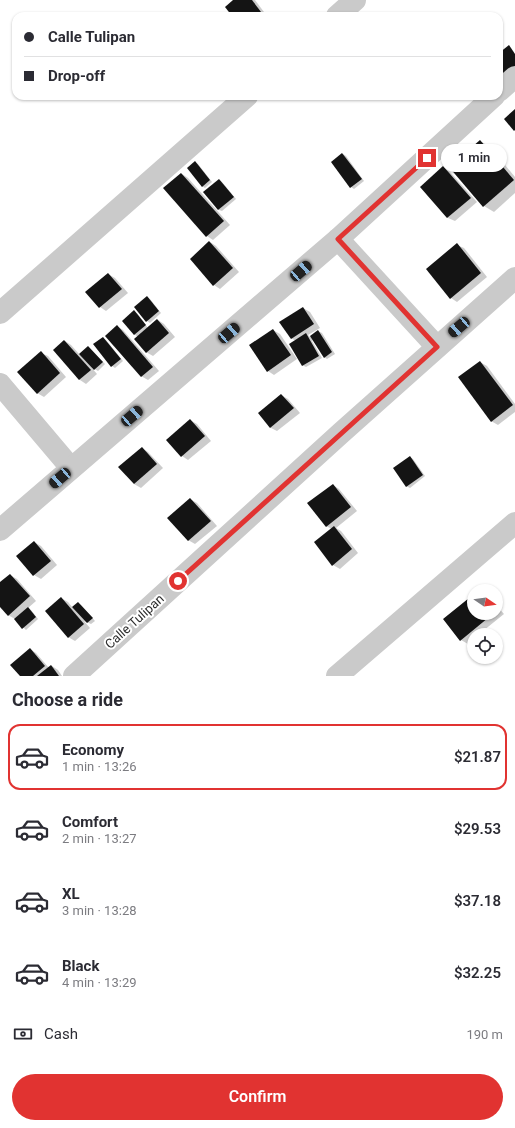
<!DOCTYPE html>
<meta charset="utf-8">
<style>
body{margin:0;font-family:Roboto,sans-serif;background:#f7f7f7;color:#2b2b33;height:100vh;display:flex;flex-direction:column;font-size:15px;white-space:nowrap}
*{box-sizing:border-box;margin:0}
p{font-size:13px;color:#7c7c81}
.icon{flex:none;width:22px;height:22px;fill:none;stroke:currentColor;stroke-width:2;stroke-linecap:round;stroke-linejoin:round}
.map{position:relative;height:676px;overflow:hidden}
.drawer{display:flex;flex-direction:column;background:#fff;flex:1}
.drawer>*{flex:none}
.top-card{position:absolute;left:12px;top:12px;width:491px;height:88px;border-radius:12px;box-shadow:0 1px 3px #0004;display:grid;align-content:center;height:88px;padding:0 12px;background:#fff}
.needle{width:26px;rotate:103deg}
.tools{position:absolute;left:467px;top:584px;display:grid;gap:8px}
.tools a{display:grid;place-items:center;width:36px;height:36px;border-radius:50%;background:#fff;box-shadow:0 1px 3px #0004;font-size:20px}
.end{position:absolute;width:18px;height:18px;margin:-9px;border:5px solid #e13331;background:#fff;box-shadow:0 0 0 2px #fff}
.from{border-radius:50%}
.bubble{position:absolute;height:28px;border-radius:14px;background:#fff;box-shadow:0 1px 3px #0004;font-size:13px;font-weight:600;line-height:28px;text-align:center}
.car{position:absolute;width:12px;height:24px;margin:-12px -6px;border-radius:5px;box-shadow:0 0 3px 1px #0007;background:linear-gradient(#222 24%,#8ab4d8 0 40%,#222 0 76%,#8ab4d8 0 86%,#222 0)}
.top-card b{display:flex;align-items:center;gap:14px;height:38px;font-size:15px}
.top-card b+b{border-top:1px solid #e1e1e2}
.top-card i{width:10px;height:10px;background:#2b2b33}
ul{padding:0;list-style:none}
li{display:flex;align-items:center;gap:12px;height:66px;margin:0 8px 6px;padding:0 4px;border:2px solid transparent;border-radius:12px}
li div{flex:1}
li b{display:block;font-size:15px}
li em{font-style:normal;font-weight:600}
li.on{border-color:#e13331}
li>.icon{width:36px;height:36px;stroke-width:1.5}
h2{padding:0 12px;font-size:18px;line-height:48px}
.pay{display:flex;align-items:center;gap:10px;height:44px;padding:0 12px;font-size:15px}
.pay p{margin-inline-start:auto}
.cta{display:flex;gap:8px;margin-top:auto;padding:8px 12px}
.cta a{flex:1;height:46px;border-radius:24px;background:#e13331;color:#fff;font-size:16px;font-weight:600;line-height:46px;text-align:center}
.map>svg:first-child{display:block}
.shadow{fill:#0003}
.building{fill:#141414}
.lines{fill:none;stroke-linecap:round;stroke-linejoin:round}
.street{stroke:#cacaca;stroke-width:22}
.route{stroke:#e13331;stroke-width:5}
.labels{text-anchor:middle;stroke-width:4;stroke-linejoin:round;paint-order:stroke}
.street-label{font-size:13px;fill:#2d2d2d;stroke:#fff}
</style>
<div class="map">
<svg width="515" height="676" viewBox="0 0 515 676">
<rect width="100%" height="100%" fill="#fff"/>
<g class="shadow">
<path d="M235,0H255L267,16H233Z"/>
<path d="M480,141L490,147L515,177V193L494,212L484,206L450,167Z"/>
<path d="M343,154L346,156L364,181L354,189L351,187Z"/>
<path d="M195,162L198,164L212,182L205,188L202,186Z"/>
<path d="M443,168L450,172L477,202L455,221L448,218L421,187Z"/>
<path d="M182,174L188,178L230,225L213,240L207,236Z"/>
<path d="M219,180L222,182L236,199L222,211L219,210L204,192Z"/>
<path d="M210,242L216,246L239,272L220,289L214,285Z"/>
<path d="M457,245L464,248L487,277L457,302L451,298Z"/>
<path d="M108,274L115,278L128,293L106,311L100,307L87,292Z"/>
<path d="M147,297L150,299L161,313L150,323L147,321Z"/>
<path d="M303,308L310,312L320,328L308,335L310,337L318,331L322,333L335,354L327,359L324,357L313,340L312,341L322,358L306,367L302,365L296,341L291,338Z"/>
<path d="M134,312L137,313L148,328L158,320L164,324L175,337L153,356L146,352L138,337L134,334Z"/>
<path d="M117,326L123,330L159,371L148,380L141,376Z"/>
<path d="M273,330L280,334L297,359L274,375L268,371Z"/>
<path d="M103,338L106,340L123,361L115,368L112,366Z"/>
<path d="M65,341L71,345L80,355L88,347L105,364L98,371L91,367L97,374L86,384L80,380L54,350Z"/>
<path d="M41,353L48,356L66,377L44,397L37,393Z"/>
<path d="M480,362L487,366L515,404V412L498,425L491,421Z"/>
<path d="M281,395L288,399L300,413L277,431L271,428L259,413Z"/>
<path d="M190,420L197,424L211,441L188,460L182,456Z"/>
<path d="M142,448L148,452L163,468L141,488L134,484Z"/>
<path d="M410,457L413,459L425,476L410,488L406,486Z"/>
<path d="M333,485L339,489L357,511L336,528L341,531L358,553L340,569L333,565L332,529L326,526Z"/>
<path d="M190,499L197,503L217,526L195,544L188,540Z"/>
<path d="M34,542L41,546L57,565L41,579L34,575L18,557Z"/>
<path d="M10,575L17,579L36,601L28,608L31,610L38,619L26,630L15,619L8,615L0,606V584Z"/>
<path d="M474,595V613H496V605L504,614L478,635H474V639L468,644L461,640Z"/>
<path d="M61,598L68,602L73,608L78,603L81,605L95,621L91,624L84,621L90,628L75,641L68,637Z"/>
<path d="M30,649L36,653L49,668L52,666L58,670L62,676H22Z"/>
</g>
<g class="building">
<path d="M233,0H252L261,12L255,16H232L225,7Z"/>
<path d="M509,45L515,54V68L499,80V53Z"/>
<path d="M515,109V130L514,131L504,119Z"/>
<path d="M480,140L514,180L483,207L449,167Z"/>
<path d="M342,153L362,179L350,188L331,162Z"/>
<path d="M195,161L210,180L202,187L187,168Z"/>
<path d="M443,166L471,198L447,218L420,187Z"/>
<path d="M181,173L224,221L206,237L163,188Z"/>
<path d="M219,179L234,197L218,210L203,192Z"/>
<path d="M209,241L233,268L213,286L190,259Z"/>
<path d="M457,243L481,273L450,299L426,269Z"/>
<path d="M108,273L122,289L99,308L85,292Z"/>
<path d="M147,296L159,311L146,322L134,307Z"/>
<path d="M303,307L314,324L291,339L279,322Z"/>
<path d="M134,310L146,325L134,335L122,321Z"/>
<path d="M157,319L169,333L146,353L134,339Z"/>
<path d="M117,325L153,367L141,377L105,336Z"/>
<path d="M273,329L291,355L267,372L249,345Z"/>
<path d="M318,330L332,352L324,358L310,336Z"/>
<path d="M306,333L319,356L302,366L289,344Z"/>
<path d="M103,337L121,359L111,367L93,344Z"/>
<path d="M64,340L91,370L79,380L53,350Z"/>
<path d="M88,346L103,362L94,370L79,354Z"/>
<path d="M41,351L60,373L37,394L17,372Z"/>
<path d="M480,361L513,405L491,422L458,377Z"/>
<path d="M281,394L294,408L270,428L258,413Z"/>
<path d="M190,419L205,436L181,457L166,440Z"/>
<path d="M142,447L157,464L134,484L118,467Z"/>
<path d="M410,456L423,475L406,487L393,468Z"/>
<path d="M333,484L351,507L326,527L307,503Z"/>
<path d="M190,498L211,521L188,541L167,518Z"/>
<path d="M334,526L352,549L332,566L314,542Z"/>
<path d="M34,541L51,561L33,576L16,556Z"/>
<path d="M10,574L30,596L8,616L0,607V582Z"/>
<path d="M474,594V613H494L460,641L443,619Z"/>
<path d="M61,597L84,624L68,638L45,611Z"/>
<path d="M78,602L93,618L87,623L72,607Z"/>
<path d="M28,607L36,617L22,629L14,619Z"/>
<path d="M30,648L45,666L33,676H20L10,665Z"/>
<path d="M51,665L59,676H37Z"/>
</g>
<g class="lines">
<g class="street">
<path d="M337,16L355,0"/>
<path d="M499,91L515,77"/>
<path d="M338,239L437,347"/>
<path d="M0,313L247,96"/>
<path d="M0,384L71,468"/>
<path d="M0,530L338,239L494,96"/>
<path d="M74,676L341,433L515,278"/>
<path d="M337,676L515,523"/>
</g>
</g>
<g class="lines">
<path class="route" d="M178,581L437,347L338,239L427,158"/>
</g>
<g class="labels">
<g class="street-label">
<text transform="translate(134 621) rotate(-42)" y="5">Calle Tulipan</text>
</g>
</g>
</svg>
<div class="tools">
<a><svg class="needle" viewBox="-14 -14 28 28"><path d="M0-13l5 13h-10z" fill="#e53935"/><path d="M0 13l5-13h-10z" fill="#7c7c81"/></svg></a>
<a><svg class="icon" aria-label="locate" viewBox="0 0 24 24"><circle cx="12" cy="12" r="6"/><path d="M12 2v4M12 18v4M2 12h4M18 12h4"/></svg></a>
</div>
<i class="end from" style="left:178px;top:581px"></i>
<i class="end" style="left:427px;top:158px"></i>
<div class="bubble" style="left:441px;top:144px;width:66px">1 min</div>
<i class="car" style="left:301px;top:271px;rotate:49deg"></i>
<i class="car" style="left:459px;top:327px;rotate:229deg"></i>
<i class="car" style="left:229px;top:333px;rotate:49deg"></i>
<i class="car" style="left:132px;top:416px;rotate:49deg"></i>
<i class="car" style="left:60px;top:478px;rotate:229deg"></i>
<div class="top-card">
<b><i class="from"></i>Calle Tulipan</b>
<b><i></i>Drop-off</b>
</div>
</div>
<section class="drawer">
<h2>Choose a ride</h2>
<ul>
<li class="on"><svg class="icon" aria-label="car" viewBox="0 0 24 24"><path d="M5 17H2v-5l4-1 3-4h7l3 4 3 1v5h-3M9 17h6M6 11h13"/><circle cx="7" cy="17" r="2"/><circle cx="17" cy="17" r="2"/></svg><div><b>Economy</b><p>1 min · 13:26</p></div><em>$21.87</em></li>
<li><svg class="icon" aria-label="car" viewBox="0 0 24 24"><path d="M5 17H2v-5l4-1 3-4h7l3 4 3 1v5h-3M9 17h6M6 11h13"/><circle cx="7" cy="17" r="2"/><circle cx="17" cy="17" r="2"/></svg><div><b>Comfort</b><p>2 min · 13:27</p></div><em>$29.53</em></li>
<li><svg class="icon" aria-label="car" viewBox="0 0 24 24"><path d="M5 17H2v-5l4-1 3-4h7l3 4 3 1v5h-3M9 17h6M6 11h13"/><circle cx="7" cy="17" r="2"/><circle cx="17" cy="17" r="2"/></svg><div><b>XL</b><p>3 min · 13:28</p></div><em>$37.18</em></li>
<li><svg class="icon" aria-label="car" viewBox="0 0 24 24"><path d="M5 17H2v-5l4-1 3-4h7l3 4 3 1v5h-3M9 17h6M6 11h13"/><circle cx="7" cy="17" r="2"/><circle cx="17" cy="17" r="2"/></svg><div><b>Black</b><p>4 min · 13:29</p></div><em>$32.25</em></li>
</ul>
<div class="pay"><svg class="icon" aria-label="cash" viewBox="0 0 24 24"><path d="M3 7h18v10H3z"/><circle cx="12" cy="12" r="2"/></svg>Cash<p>190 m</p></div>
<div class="cta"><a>Confirm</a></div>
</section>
